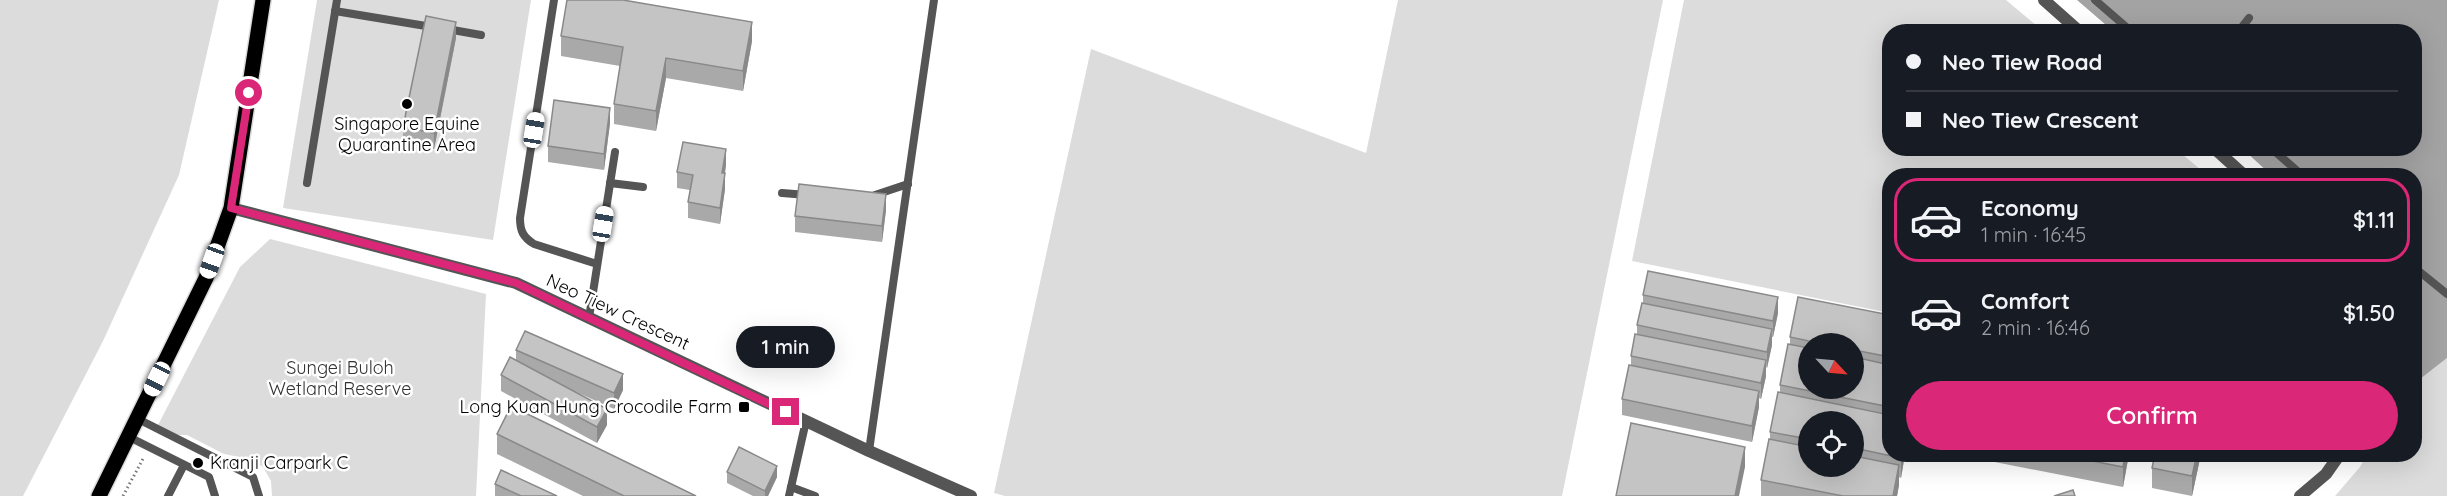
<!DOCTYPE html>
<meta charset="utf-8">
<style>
body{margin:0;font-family:Quicksand,sans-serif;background:#242831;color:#f1f3f6;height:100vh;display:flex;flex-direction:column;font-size:22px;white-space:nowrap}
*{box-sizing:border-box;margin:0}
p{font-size:20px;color:#9ea1a6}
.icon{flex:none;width:33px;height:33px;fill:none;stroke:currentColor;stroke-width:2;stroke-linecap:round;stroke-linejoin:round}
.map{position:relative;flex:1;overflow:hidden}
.sheet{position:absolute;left:1882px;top:168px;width:540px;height:294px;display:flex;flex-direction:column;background:#171b24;border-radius:24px;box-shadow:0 6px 24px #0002}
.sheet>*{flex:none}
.hud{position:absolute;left:1882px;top:24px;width:540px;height:132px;border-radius:24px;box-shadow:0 6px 24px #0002;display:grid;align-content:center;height:132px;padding:0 24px;background:#171b24}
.needle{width:39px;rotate:116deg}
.fabs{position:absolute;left:1798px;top:333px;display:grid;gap:12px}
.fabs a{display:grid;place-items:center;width:66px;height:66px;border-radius:50%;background:#171b24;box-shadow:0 6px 24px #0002;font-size:30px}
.end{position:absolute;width:27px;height:27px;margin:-14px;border:8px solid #db2777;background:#fff;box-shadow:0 0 0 3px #fff}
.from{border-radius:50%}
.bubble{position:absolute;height:42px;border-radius:21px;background:#171b24;box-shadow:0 6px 24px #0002;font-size:20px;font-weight:600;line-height:42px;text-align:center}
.car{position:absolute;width:18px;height:36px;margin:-18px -9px;border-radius:8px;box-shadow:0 0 4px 2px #0007;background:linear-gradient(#fff 24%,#345 0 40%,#fff 0 76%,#345 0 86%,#fff 0)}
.hud b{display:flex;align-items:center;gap:21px;height:57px;font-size:22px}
.hud b+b{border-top:2px solid #363941}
.hud i{width:15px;height:15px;background:#f1f3f6}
ul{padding:10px 0 0;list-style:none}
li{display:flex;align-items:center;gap:18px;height:84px;margin:0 12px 9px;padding:0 12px;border:3px solid transparent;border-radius:24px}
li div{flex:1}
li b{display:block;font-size:22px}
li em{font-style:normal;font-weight:600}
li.selected{border-color:#db2777}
li>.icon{width:54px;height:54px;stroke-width:1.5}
.cta{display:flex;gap:12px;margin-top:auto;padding:12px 24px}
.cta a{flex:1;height:69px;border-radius:36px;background:#db2777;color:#fff;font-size:24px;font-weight:600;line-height:69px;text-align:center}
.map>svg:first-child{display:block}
.green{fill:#dcdcdc}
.water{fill:#a3a3a3}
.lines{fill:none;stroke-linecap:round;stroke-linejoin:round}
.primary-casing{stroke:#dbdbdb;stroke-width:18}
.path{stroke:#777;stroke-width:3;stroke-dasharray:1.5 3;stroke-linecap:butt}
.service{stroke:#555;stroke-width:8}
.minor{stroke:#555;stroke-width:12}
.primary{stroke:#000;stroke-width:15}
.wall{fill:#a9a9a9;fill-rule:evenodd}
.shaded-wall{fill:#898989}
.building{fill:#c4c4c4;stroke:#898989;stroke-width:1.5}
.route{stroke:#db2777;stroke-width:8}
.poi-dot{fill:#000;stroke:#fff;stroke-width:2}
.labels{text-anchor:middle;stroke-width:5;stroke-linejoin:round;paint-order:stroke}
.poi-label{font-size:18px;fill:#000;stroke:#fff}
.street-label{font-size:18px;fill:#000;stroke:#fff}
.park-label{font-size:18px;fill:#333;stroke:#fff}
</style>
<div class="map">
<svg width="2447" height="496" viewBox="0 0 2447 496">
<rect width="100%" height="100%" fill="#fff"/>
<g class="green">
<path d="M0,0H219L179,175L103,341L23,496H0Z"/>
<path d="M317,0H531L493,240L283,208Z"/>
<path d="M1398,0H1663L1562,496H1005L994,493L1091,49L1366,153Z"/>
<path d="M1684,0H2006L2043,31L1890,32V148L2176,149L2207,175L1890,176V313L1632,261Z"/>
<path d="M270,239L486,294L476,496H272L271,481L263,467L249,459L224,454L187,435H177L158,425L240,267Z"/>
<path d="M2447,358V496H2335L2360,467L2366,455L2415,454V383Z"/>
</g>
<path class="water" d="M2077,0H2447V358L2415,383V176L2271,175L2243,149L2415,148V32L2113,31Z"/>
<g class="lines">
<g class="primary-casing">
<path id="primary" d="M99,496L206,278L231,208L263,0"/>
</g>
<path class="path" d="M123,496L144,457"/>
<g class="service">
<path d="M554,0L520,218C520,231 523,237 534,244L597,264"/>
<path d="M2095,0L2132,32"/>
<path d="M335,11L432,27"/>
<path d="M447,29L481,35"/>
<path d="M2238,32L2249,18"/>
<path d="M2271,148L2303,176"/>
<path d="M307,183L337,0"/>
<path d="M610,183L643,187"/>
<path d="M782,193L807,195"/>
<path d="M875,195L908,184"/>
<path d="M2415,268L2447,294"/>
<path d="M589,318L615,152"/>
<path d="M138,419L253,477L259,496"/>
<path d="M129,437L209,477L215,496"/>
<path d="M869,451L934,0"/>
<path d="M791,487L815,496"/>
<path d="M168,496L184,465"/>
<path d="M789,496L806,421"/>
</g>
<g class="minor">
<path d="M2044,0L2080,32"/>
<path d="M2214,148L2245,176"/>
<path d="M231,208L516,283L869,451L971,496"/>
<path d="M2300,496L2326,474L2340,454"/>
</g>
<use href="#primary" class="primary"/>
</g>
<g class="wall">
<path d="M561,36L752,41L743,91L666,78L656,131L614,124V104L620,66L561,56Z"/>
<path d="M456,38L434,149L403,143V127Z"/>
<path d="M610,123L604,170L548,162V146Z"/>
<path d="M726,165L725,173V189L720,224L688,218V202L690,190L677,188V172Z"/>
<path d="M886,210L882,242L795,232V216Z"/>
<path d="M1643,295L1778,313L1773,337H1772V345L1767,368L1766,367V376L1761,399L1759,398V407L1752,442L1622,415V399L1631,365V356L1637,334V325L1643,303Z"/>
<path d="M1890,315V454H1905L1901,478L1899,477V485L1897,496H1761V480L1770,439V432L1780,393V385L1790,344V337ZM1809,344H1854V388H1809ZM1809,422H1854V466H1809Z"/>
<path d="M516,350L623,390L614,409L576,392L607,425L597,443L501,391V375L516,360Z"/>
<path d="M497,434L696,496H583L497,454Z"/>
<path d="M1959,454H2129L2123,487L1959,455Z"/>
<path d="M2155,454H2201L2192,496L2152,488V468Z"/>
<path d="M727,472L777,477L768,496H753L727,483Z"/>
<path d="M495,484L557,496H495Z"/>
</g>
<g class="shaded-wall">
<path d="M456,22V38L434,149V133Z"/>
<path d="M752,22V41L743,91V71Z"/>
<path d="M666,58V78L656,131V111Z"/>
<path d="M610,108V123L604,170V154Z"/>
<path d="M726,149V165L722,189V173Z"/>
<path d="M725,173V189L720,224V208Z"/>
<path d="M886,194V210L882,242V226Z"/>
<path d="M1778,297V313L1773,337V321Z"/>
<path d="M1772,329V345L1767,368V352Z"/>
<path d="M1766,360V376L1761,399V383Z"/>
<path d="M623,374V390L614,409V393Z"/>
<path d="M1759,391V407L1752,442V426Z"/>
<path d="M607,409V425L597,443V427Z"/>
<path d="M1745,447V467L1739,496H1735Z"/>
<path d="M1901,454H1905L1901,478Z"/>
<path d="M2125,454H2129L2123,487V467Z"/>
<path d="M2197,454H2201L2192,496V476Z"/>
<path d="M1899,465V485L1897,496H1893Z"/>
<path d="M777,466V477L768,496H765V491Z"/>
</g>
<g class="building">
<path d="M567,0H623L752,22L743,71L666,58L656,111L614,104L623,47L561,36Z"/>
<path d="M426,16L456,22L434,133L403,127Z"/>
<path d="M554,100L610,108L604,154L548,146Z"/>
<path d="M683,142L726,149L722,173H725L720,208L688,202L693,175L677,172Z"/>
<path d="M799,184L886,194L882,226L795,216Z"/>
<path d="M1648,271L1778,297L1773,321L1643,295Z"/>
<path d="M1798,297L1890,315V357L1854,350V344H1823L1790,337Z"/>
<path d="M1642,303L1772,329L1767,352L1637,325Z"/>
<path d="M525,331L623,374L614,393L516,350Z"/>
<path d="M1635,334L1766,360L1761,383L1631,356Z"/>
<path d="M1788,344L1809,348V388H1854V357L1890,365V407L1780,385Z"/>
<path d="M510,357L607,409L597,427L501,375Z"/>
<path d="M1629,365L1759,391L1752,426L1622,399Z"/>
<path d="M1778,392L1890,415V454H1901V458L1854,448V422H1809V439L1770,432Z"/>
<path d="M511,406L696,496H624L497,434Z"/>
<path d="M1631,423L1745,447L1735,496H1616Z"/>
<path d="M1769,439L1809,447V466H1854V456L1899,465L1893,496H1843L1761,480Z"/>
<path d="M739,447L777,466L765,491L727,472Z"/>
<path d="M2057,454H2125L2123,467Z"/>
<path d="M2155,454H2197L2192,476L2152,468Z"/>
<path d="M501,470L557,496H521L495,484Z"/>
<path d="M2073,490L2075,496H2054Z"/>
</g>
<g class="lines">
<path class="route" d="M249,93L231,208L516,283L786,412"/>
</g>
<g class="poi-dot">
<circle cx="407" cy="104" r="6"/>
<rect x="738" y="401" width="12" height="12" rx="3"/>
<circle cx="198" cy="463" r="6"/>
</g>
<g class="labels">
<g class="poi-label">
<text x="407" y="130">Singapore Equine<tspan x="407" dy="21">Quarantine Area</tspan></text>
<text x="732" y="413" text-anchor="end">Long Kuan Hung Crocodile Farm</text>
<text x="210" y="469" text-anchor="start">Kranji Carpark C</text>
</g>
<g class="street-label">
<text transform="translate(618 312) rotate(25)" y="6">Neo Tiew Crescent</text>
</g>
<g class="park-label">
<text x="340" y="374">Sungei Buloh<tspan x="340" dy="21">Wetland Reserve</tspan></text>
</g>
</g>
</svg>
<div class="fabs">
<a><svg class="needle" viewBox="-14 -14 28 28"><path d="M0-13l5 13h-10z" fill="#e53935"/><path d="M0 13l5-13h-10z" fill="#9ea1a6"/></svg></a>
<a><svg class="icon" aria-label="locate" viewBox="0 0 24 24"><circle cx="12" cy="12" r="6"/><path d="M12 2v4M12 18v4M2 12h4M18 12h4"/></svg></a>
</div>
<i class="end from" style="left:249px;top:93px"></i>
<i class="end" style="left:786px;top:412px"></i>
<div class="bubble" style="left:736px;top:326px;width:99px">1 min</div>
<i class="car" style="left:534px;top:130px;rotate:9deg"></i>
<i class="car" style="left:603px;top:224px;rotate:9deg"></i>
<i class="car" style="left:212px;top:261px;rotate:200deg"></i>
<i class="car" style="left:157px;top:379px;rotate:206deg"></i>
<div class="hud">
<b><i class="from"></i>Neo Tiew Road</b>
<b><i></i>Neo Tiew Crescent</b>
</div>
<section class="sheet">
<ul>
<li class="selected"><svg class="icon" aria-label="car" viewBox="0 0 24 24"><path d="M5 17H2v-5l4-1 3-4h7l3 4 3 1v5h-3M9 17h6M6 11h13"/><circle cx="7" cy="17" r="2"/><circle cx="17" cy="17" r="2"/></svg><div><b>Economy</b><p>1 min · 16:45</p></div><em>$1.11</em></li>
<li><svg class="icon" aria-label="car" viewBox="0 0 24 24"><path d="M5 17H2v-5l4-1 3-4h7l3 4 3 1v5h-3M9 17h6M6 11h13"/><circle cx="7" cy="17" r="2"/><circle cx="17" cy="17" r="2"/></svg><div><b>Comfort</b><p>2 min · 16:46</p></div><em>$1.50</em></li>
</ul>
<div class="cta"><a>Confirm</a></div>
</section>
</div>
